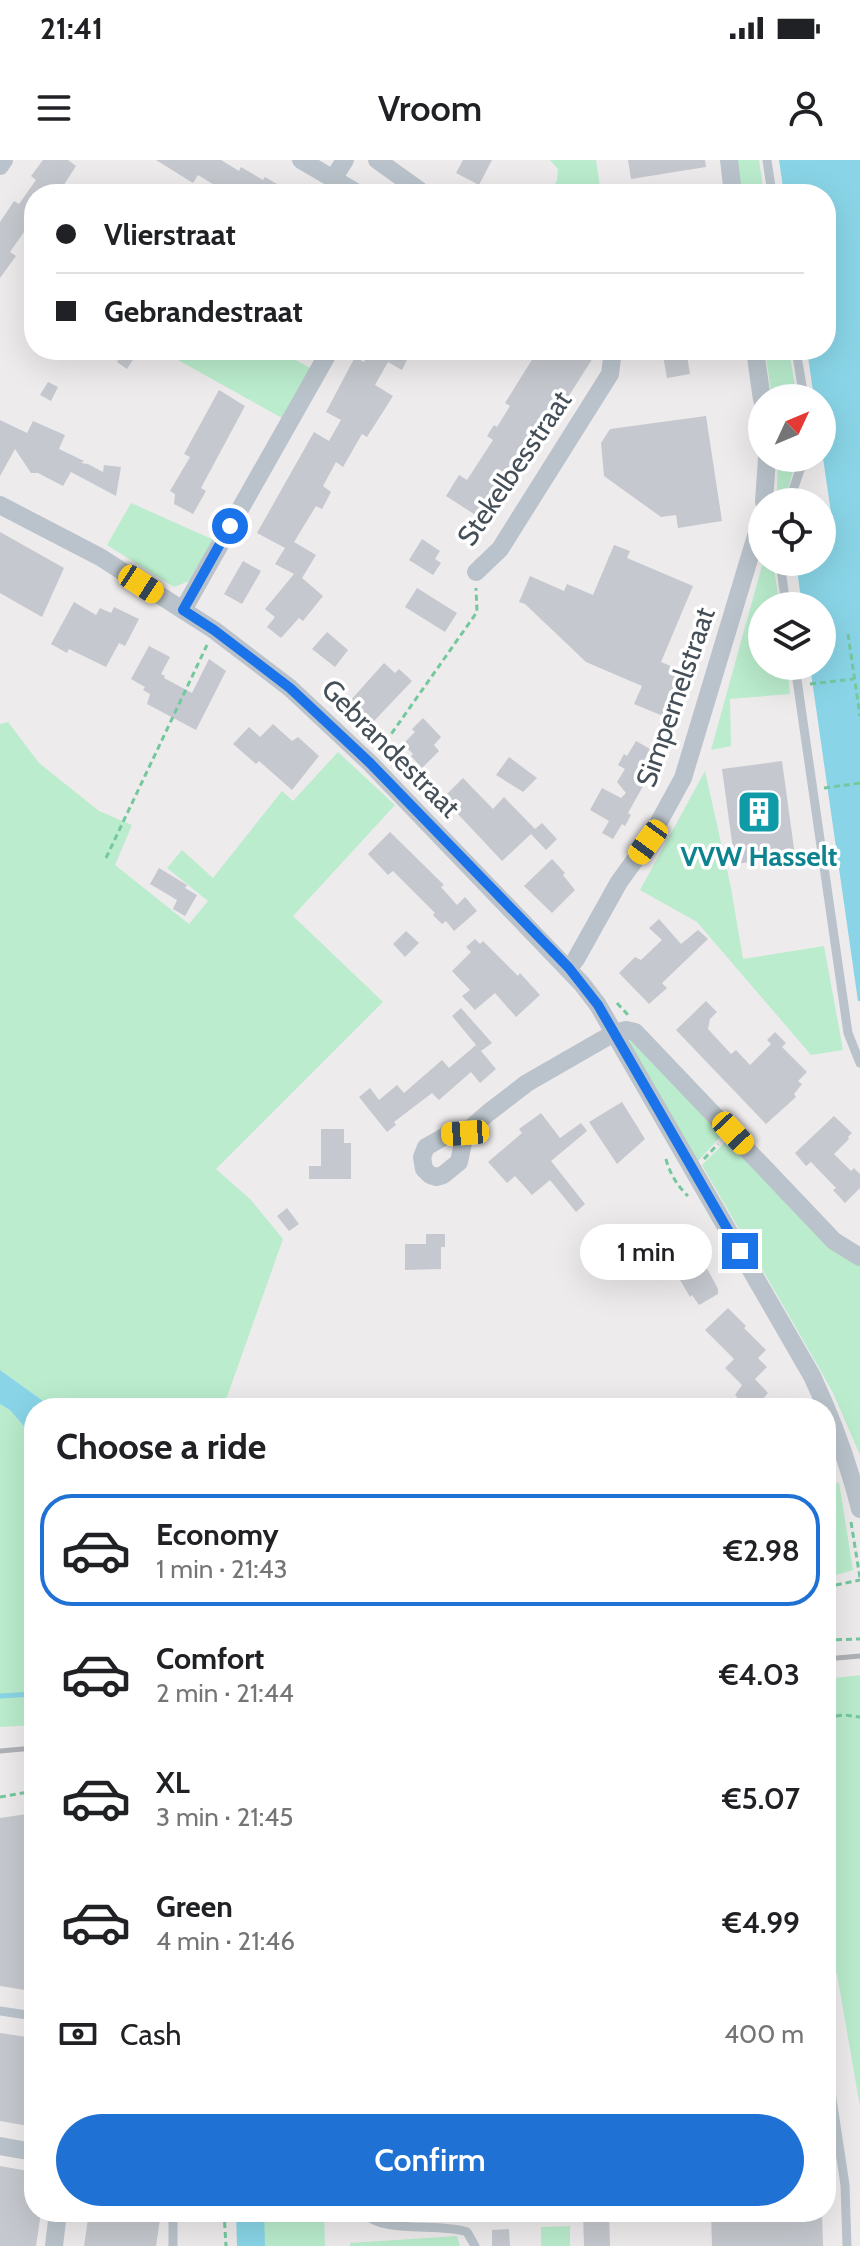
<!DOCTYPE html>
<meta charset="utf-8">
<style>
body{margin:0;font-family:Cabin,sans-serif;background:#f6f6f6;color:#202124;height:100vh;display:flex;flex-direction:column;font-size:30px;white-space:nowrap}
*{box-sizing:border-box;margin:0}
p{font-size:26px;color:#757577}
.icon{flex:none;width:44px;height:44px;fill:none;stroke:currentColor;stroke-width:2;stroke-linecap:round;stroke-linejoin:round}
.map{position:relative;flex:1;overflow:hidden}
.details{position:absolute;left:24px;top:1238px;width:812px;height:824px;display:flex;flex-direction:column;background:#fff;border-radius:32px;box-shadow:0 8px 32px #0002}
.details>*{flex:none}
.hud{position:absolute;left:24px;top:24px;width:812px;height:176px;border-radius:32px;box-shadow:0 8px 32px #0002;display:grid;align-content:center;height:176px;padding:0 32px;background:#fff}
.needle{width:52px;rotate:46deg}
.buttons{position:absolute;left:748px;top:224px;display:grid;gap:16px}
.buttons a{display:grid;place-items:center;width:88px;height:88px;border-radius:50%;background:#fff;box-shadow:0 8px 32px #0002;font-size:40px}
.end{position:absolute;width:36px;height:36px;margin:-18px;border:10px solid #1a73e8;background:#fff;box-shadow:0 0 0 4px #fff}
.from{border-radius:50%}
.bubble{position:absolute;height:56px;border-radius:28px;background:#fff;box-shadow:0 8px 32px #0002;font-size:26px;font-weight:600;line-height:56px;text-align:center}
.car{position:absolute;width:24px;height:48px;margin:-24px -12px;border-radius:10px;box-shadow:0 0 6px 2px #0007;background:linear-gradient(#f5c518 24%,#345 0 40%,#f5c518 0 76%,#345 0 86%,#f5c518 0)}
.hud b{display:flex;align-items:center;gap:28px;height:76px;font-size:30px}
.hud b+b{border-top:2px solid #e0e0e0}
.hud i{width:20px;height:20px;background:#202124}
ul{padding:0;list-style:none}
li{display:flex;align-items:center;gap:24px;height:112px;margin:0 16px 12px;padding:0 16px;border:4px solid transparent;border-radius:32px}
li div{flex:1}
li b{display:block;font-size:30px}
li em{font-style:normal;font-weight:600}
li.current{border-color:#2071d4}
li>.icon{width:72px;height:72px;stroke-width:1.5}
h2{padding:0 32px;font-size:36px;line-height:96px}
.pay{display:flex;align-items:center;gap:20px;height:88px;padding:0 32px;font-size:30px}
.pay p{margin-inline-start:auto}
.primary-button{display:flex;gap:16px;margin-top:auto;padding:16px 32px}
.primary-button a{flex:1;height:92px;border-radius:48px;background:#2071d4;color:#fff;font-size:32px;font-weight:600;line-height:92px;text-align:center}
.status{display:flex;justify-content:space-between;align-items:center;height:56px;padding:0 40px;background:#fff;direction:ltr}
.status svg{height:22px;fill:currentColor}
header{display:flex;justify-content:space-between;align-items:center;height:104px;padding:0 32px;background:#fff;font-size:36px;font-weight:600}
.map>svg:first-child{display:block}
.green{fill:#baeccd}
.water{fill:#89d5e7}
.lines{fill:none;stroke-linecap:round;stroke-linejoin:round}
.stream{stroke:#89d5e7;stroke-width:5}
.river{stroke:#89d5e7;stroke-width:28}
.building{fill:#c5c8ce}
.path{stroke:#74c89e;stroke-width:3;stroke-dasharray:6 4;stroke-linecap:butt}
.service{stroke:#bac3cb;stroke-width:9}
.minor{stroke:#bac3cb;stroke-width:18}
.rail{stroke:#aeb1b6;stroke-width:5}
.route{stroke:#1a73e8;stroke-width:10}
.labels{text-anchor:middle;stroke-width:7;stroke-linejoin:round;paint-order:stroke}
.street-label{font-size:28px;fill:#454f58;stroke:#fff}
.culture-label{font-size:28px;font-weight:bold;fill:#0d838f;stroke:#fff}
</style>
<div class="status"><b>21:41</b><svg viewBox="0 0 49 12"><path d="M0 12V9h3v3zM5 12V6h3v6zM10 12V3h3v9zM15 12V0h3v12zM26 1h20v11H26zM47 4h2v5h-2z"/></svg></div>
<header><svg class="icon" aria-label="menu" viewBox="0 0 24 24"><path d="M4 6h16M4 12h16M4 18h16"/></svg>Vroom<svg class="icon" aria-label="person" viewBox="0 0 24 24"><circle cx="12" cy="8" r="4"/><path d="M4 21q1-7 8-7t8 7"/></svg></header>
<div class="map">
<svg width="860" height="2086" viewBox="0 0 860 2086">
<rect width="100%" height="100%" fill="#eeebec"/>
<g class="green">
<path d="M550,0H596L601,34H550L557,20L558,9Z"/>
<path d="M736,0H759L764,34H741Z"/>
<path d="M160,190H278L310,208L282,258Z"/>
<path d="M765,190H789L797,238H772Z"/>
<path d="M778,298H797L784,342H774L777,329Z"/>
<path d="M131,343L214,380L189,421L174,427L107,385Z"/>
<path d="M763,402L773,403L780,446H762V506H787L790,534L730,539L731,586L711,590Z"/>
<path d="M8,562L39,603L99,651L132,665L115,705L189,764L208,741L167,708L182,690L213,718L282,631L293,641L338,592L395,645L293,756L383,842L216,1009L250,1039L283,1079L223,1248H53L0,1210V564Z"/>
<path d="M705,611L731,728L743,799L824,786L843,890L811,895L697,762L640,730Z"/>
<path d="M630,879L724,973L698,1001L629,883Z"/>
<path d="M729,978L860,1104V1295L834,1235L818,1206L702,1005Z"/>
<path d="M0,1244L10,1250L34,1278V1565L0,1567Z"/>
<path d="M839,1322L853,1410L826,1418V1330Z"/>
<path d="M860,1515V1947L837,1814L826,1803V1519Z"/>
<path d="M263,2052H324L325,2086H264Z"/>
<path d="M570,2066V2086H541V2067Z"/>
<path d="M457,2076L460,2086H350V2083Z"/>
</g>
<g class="water">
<path d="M779,0H860V841H858L810,506H822V446H802L796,402H822V383L835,380L822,291V238H814L807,190H826V34H784Z"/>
<path d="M0,1210L53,1248H34V1278L10,1250L0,1244Z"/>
</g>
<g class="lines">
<path class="stream" d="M0,1536L34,1534"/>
<path class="river" d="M250,2052L251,2086"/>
</g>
<g class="building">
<path d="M43,0H68L76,6L58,34H34V67L29,75L24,72L10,92L16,96L0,118V62L14,41L19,44L36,20L31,16Z"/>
<path d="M156,0H221L239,11L241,7L263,20L265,17L294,34H229L198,15L193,23Z"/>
<path d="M463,0H492L479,25L456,13Z"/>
<path d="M628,0H705L706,7L631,19Z"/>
<path d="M367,190H412L402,210L388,202L375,225L393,236L367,277L362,274L343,307L336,302L323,326L331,332L322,349L316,346L294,382L316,395L302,418L323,436L303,461L299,458L281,478L267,467L275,457L265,449L294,414L275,404L285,388L257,373L314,272L329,281L341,260L326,252L355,197L364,202L369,192Z"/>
<path d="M538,190H598L488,363L446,336L459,315L467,320L493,280L487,276L494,265L497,267L510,246L505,243Z"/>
<path d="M662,190H686L690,214L667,218Z"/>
<path d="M124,191L134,198L127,209L117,202Z"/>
<path d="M48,222L58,227L51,241L40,235Z"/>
<path d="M219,230L245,246L201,328L206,331L193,354L174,344L175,334L170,331L190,297L184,294Z"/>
<path d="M706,256L722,361L678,368L676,355L661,357L604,316L601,283L610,269Z"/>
<path d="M0,260L27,273L33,261L65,275L59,289L84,301L81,303L88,304L103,312L104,305L121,307L116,336L71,312L63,326L38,313H31L15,289L0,316Z"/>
<path d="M0,372L64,408L42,457L0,433Z"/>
<path d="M422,379L440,391L435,399L441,403L433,415L409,400Z"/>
<path d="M614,385L630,391L627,398L693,426L661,502L673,507L678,520L671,544L668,543L663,556L634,544L642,526L586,502L525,444L519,442L530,416L564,431L567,424L593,435Z"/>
<path d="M243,401L261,411L242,444L224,434Z"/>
<path d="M417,428L457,453L445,472L405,447Z"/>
<path d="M74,442L96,455L100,448L111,453L114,447L139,459L125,486L119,483L106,507L69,489L67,493L51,484Z"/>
<path d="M327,472L348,490L335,507L312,489Z"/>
<path d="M149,486L170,497L161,514L165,516L164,518L192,533L209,499L226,511L196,570L147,544L150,534L143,530L145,527L131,519Z"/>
<path d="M384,503L395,513L399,509L412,521L374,561L350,541Z"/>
<path d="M423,558L441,577L434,585L439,591L422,608L411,596L413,594L403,584L415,572L412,569Z"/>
<path d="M273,564L292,581L298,577L319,596L292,630L259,601L256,604L233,584L249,567L260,577Z"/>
<path d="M636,581L650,589L642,604L652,610L628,653L631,655L625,666L622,664L613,679L602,673L609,661L590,650L602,628L621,638L626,633L617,622L625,609L618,605L624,594L627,596Z"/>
<path d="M509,597L537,618L523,632L496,615Z"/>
<path d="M782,601L795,696L735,704L722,609Z"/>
<path d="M463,618L493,649L504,637L535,669L542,663L557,679L546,690L531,674L502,701L456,652L460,649L446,635Z"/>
<path d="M390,672L444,725L441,727L457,745L465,737L477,751L454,771L446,761L442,764L433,755L435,753L393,711L388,715L368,694Z"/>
<path d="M552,699L565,713L563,715L575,730L552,753L524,726Z"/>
<path d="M159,708L187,725L185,728L197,735L185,756L173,749L177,740L150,724Z"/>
<path d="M659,759L681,784L698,770L708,779L662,823L667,828L649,844L619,813L635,797L641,800L662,780L649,768Z"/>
<path d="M406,771L419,783L405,797L393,784Z"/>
<path d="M475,779L480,784L483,781L518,816L520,813L540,835L516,857L495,833L475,850L462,836L470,830L452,811L471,792L466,787Z"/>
<path d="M706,841L717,852L710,859L708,869L731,894L736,890L750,905L771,884L767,880L775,872L786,883L782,887L807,912L798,921L802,924L794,934L796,937L766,964L676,870Z"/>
<path d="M461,848L492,883L481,891L452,856Z"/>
<path d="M476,885L496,909L480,923L471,912L439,940L432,933L394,962L396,965L387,972L359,937L370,928L379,940L397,925L404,933L442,900L449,908Z"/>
<path d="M622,942L645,979L617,1004L589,962Z"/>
<path d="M541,953L560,978L581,963L587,971L551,1001L585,1044L576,1052L550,1020L532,1035L515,1016L507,1023L488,1002L522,973L519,969Z"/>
<path d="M834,956L852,973L848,977L849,979L834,994L851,1011L854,1008L860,1014V1028L845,1043L833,1030L836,1028L811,1002L806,1006L795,993Z"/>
<path d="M321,969H344V983H351V1019H309V1006H321Z"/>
<path d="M287,1048L299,1064L289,1071L277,1056Z"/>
<path d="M669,1067L675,1073L680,1069L694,1084L718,1129V1134L699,1145L692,1135L690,1137L672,1106L670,1108L664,1103L648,1081L657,1072L661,1075Z"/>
<path d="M426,1074H445V1087H441V1109L405,1110V1084H426Z"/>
<path d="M728,1148L746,1166L744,1168L766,1190L758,1198L767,1207L755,1219L768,1233L762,1240L771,1248H737L742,1242L735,1235L742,1225L725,1208L734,1199L705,1170Z"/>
<path d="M34,1653V1768L25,1830L0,1826V1658Z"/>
<path d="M0,1873L34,1878V1967L0,1961Z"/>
<path d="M0,2006L34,2012V2052H41L36,2086H0Z"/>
<path d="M89,2052H161L156,2086H84Z"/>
<path d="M583,2052H609L610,2086H584Z"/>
<path d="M711,2052H822L823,2086H712Z"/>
<path d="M509,2069L510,2086H492V2070Z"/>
</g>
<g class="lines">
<g class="path">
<path d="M848,474L860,556"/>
<path d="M810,524L854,519"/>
<path d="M380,590L477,452L476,428"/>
<path d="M824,628L860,623"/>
<path d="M106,698L207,485"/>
<path d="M617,843L628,855"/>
<path d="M666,999C669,1012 678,1027 688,1036"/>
<path d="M704,999L718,984"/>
<path d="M851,1362L860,1418"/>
<path d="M826,1427L860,1420"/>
<path d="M826,1480L860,1479"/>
<path d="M826,1557L845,1555L860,1557"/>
<path d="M0,1637L34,1631"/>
<path d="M224,2052L226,2086"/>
</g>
<g class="service">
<path d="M767,0L772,34"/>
<path d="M796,190L804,238"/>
<path d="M789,342L804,298"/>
<path d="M780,402L786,446"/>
<path d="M795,506L848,873L860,903"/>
<path d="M0,1851L34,1856"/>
<path d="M826,1899L845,2025L847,2086"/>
<path d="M173,2052V2086"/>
<path d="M363,2052C383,2075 437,2062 467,2072L475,2086"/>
</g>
<g class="minor">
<path d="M301,0L359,34"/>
<path d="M377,0L419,30L417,34"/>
<path d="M729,0L733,34"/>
<path d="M0,6L4,0"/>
<path d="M333,19L345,0"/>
<path d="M755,190L762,240"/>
<path d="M764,342L767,298"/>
<path d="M0,345L100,397L214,470L290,528L370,603L582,824L598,845L812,1216C833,1261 848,1301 860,1349"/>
<path d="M476,412L500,389L610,214L613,190"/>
<path d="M183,450L330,190"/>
<path d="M569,808L576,799L619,722L648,682L683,618L762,356"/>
<path d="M465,973L449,974L426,987L422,997L424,1009L430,1015L436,1017L443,1015L459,1002L465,973L488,953L527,923L614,873L626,870L635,872L834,1081L860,1097"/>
<path d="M0,1986L34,1992"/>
<path d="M54,2086L58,2052"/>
</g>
<g class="rail">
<path d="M826,1499L860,1496"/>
<path d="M0,1591L34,1588"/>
</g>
</g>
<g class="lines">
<path class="route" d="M230,366L183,450L214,470L290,528L370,603L569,808L598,845L740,1091"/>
</g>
<defs>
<g id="building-square" transform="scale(2.3)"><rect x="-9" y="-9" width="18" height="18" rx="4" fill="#0f9aa8" stroke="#fff"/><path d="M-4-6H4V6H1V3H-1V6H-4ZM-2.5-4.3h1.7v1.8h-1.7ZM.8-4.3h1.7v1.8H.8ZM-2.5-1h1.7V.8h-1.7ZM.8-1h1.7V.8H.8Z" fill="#fff"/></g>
</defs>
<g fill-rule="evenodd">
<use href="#building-square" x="759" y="652"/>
</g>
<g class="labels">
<g class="street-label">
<text transform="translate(514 308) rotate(-56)" y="10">Stekelbesstraat</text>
<text transform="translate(675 537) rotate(-71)" y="10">Simpernelstraat</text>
<text transform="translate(391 588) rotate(45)" y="10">Gebrandestraat</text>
</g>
<g class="culture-label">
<text x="759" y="706">VVW Hasselt</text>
</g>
</g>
</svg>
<div class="buttons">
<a><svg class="needle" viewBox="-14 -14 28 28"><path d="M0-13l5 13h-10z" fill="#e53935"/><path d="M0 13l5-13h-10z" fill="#757577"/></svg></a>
<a><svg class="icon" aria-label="locate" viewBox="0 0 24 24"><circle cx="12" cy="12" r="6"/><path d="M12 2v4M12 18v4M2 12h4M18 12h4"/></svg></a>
<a><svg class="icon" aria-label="layers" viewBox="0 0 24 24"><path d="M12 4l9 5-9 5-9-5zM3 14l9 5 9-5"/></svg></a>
</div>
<i class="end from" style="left:230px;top:366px"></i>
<i class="end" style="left:740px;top:1091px"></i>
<div class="bubble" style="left:580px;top:1064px;width:132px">1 min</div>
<i class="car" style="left:141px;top:424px;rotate:123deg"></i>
<i class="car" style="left:648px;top:682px;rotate:216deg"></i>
<i class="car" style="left:465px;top:973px;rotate:266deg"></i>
<i class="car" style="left:733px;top:973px;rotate:137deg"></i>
<div class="hud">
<b><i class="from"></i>Vlierstraat</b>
<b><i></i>Gebrandestraat</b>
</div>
<section class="details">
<h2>Choose a ride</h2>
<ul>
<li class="current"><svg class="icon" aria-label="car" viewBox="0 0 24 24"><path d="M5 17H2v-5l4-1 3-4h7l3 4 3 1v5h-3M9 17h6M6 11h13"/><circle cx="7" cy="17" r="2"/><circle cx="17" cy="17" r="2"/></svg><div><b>Economy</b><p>1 min · 21:43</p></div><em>€2.98</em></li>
<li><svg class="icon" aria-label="car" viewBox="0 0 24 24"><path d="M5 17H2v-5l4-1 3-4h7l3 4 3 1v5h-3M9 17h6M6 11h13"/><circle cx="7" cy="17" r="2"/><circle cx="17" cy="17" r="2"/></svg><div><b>Comfort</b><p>2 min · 21:44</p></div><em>€4.03</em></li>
<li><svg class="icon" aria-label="car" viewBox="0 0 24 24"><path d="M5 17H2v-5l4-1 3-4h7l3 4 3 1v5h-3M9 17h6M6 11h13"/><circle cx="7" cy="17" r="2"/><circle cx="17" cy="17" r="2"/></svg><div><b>XL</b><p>3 min · 21:45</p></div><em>€5.07</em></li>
<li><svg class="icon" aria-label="car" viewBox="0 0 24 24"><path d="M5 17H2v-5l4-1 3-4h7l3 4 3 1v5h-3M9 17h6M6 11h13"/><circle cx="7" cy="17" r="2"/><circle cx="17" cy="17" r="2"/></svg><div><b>Green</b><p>4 min · 21:46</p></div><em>€4.99</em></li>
</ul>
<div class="pay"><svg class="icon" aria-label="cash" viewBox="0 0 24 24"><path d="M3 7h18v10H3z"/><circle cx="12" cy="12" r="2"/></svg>Cash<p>400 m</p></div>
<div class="primary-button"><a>Confirm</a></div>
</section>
</div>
